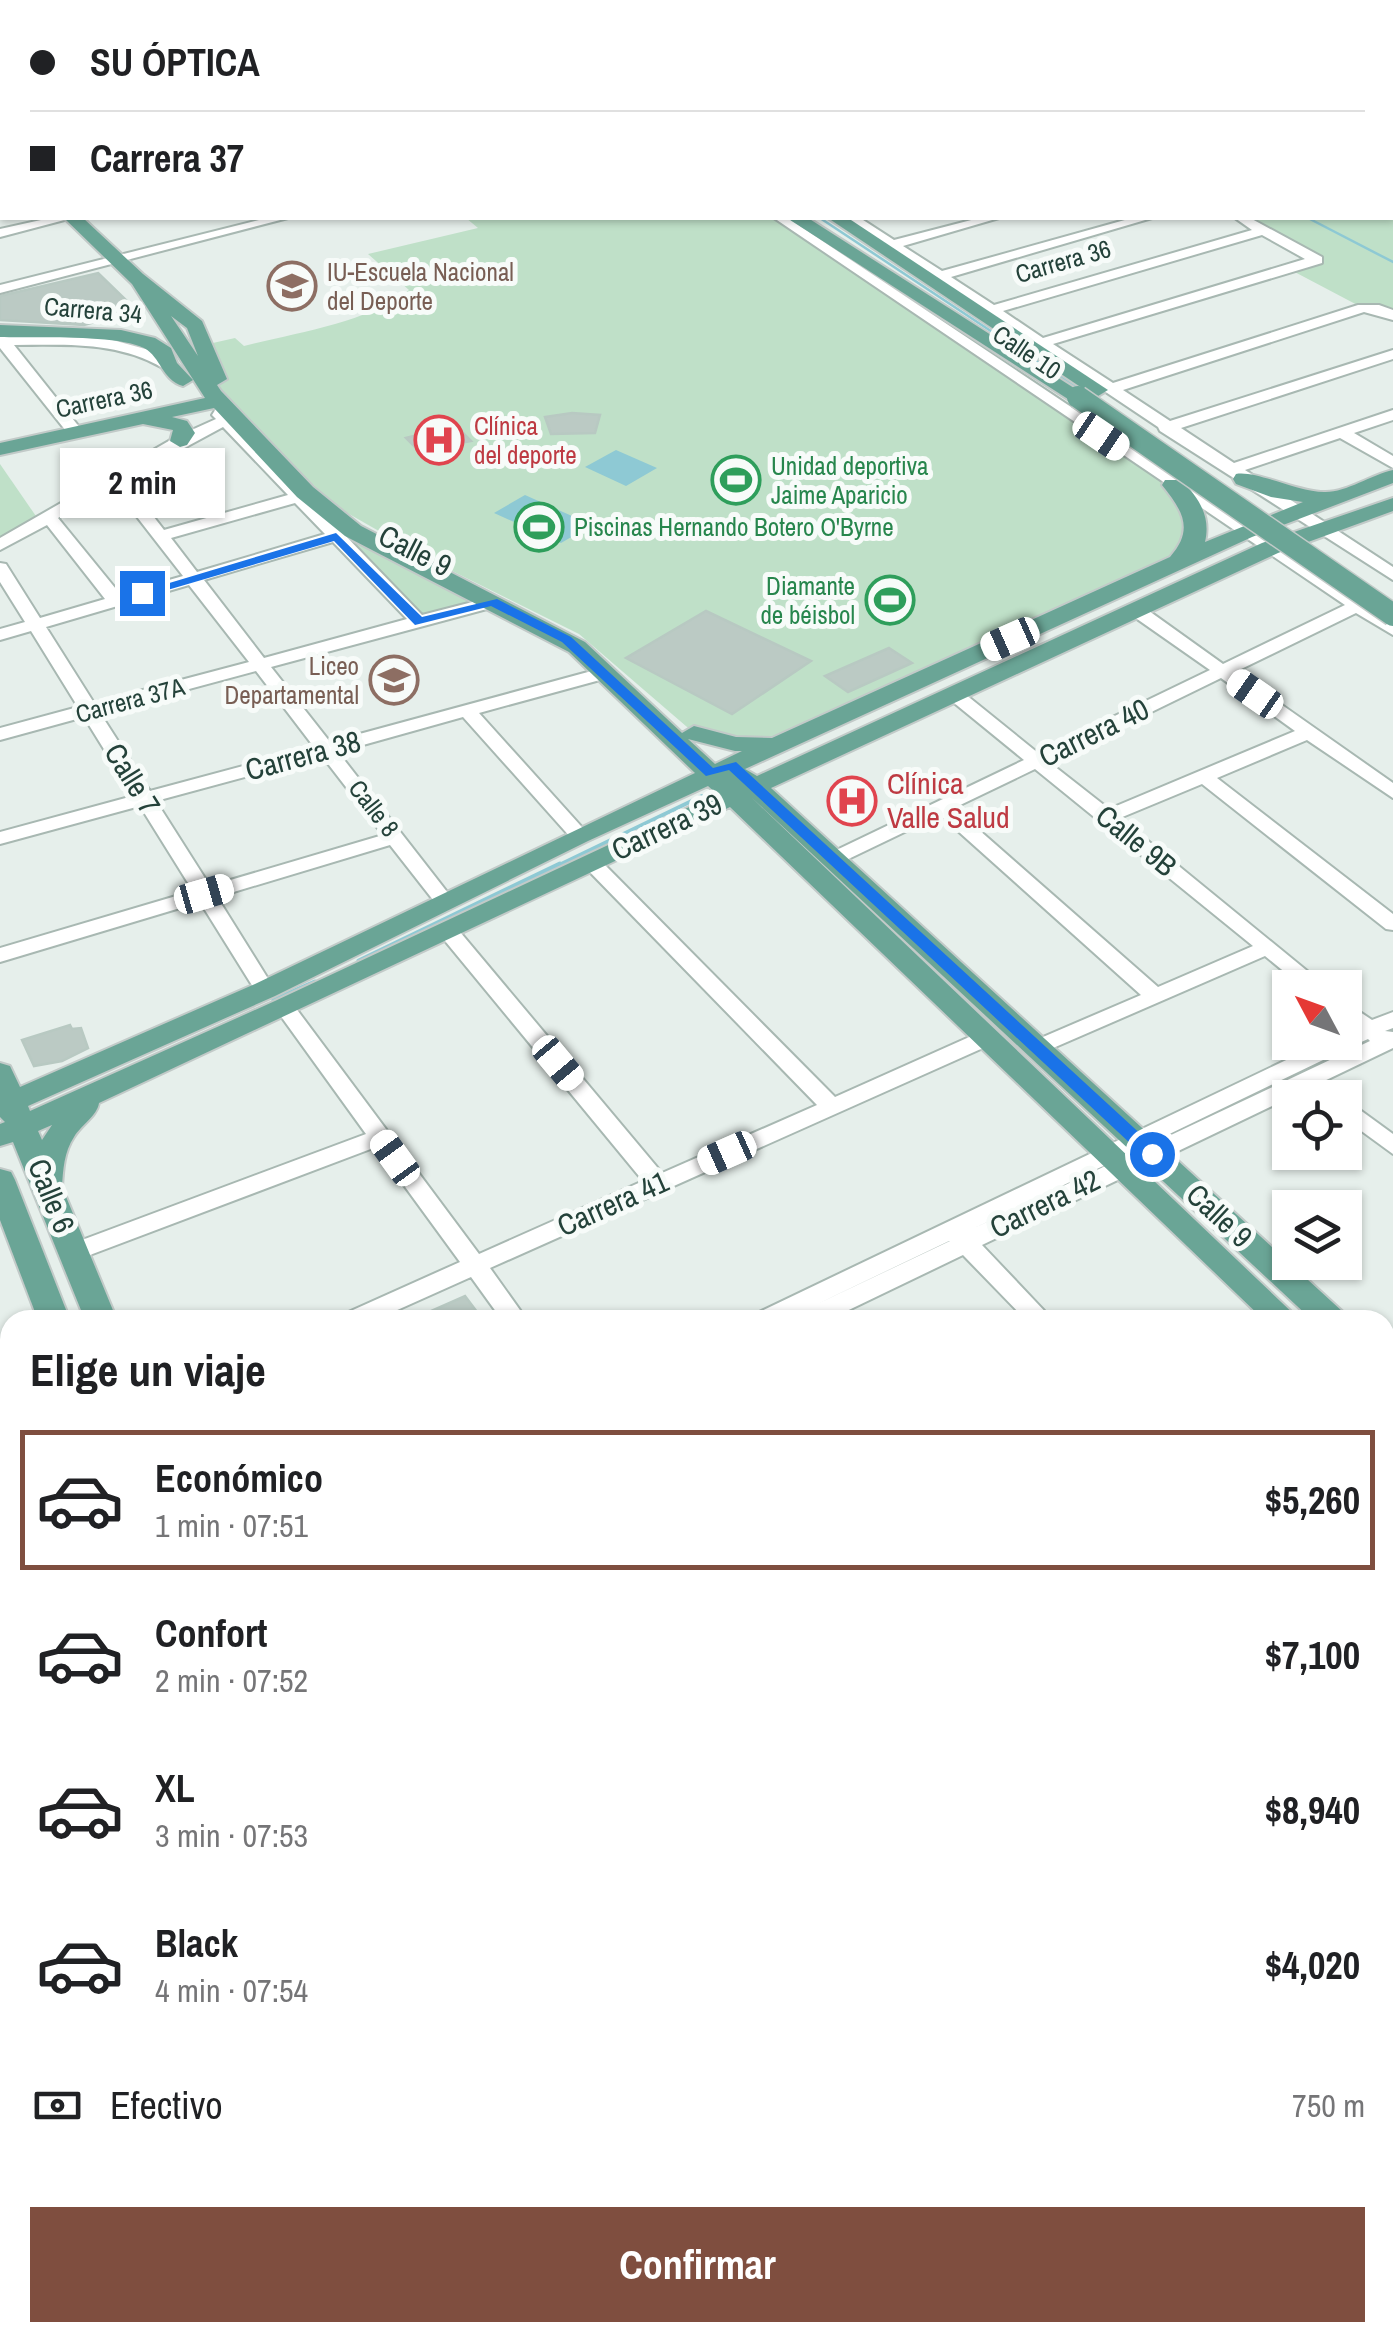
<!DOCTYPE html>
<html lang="es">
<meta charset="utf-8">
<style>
body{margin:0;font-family:"Archivo Narrow",sans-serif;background:#f6f6f6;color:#202124;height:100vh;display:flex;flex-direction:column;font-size:38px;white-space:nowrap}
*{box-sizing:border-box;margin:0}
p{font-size:32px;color:#757577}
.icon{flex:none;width:55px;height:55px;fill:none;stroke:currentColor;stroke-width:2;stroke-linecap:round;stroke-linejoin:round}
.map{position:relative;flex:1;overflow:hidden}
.sheet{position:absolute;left:0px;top:1310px;width:1395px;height:1032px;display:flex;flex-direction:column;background:#fff;border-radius:30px 30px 0 0;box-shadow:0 2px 8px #0004}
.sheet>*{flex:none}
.guide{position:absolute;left:0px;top:0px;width:1395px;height:220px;box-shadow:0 2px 8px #0004;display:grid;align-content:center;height:220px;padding:0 30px;background:#fff}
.needle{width:65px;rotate:311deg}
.tools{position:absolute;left:1272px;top:970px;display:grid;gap:20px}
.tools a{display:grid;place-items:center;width:90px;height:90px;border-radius:0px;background:#fff;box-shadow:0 2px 8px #0004;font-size:50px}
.end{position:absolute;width:45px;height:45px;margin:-22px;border:12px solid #1a73e8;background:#fff;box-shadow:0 0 0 5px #fff}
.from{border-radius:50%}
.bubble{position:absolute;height:70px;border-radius:0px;background:#fff;box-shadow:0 2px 8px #0004;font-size:32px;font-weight:800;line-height:70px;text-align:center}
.car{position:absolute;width:30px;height:60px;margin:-30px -15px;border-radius:12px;box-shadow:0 0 8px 2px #0007;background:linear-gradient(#fff 24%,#345 0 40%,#fff 0 76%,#345 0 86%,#fff 0)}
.guide b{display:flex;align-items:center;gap:35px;height:95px;font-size:38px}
.guide b+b{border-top:2px solid #e0e0e0}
.guide i{width:25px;height:25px;background:#202124}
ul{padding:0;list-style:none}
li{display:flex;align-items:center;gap:30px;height:140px;margin:0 20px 15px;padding:0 10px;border:5px solid transparent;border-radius:0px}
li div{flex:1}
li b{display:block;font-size:38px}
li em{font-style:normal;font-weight:800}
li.selected{border-color:#7f4e3f}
li>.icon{width:90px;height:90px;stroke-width:1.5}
h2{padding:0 30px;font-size:45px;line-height:120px}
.pay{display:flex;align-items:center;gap:25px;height:110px;padding:0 30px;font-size:38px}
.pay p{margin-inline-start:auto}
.primary-button{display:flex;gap:20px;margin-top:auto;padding:20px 30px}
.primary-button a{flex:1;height:115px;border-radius:0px;background:#7f4e3f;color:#fff;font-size:40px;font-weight:800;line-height:115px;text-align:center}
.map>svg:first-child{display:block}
.green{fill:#bfe0c8}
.water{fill:#8ec9d4}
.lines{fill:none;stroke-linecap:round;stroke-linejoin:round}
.stream-far2{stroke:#8ec9d4;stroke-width:2.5}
.stream-far1{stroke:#8ec9d4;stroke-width:4}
.stream{stroke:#8ec9d4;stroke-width:5}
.building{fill:#bbcac4;stroke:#b8c9c2;stroke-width:2.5}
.minor-casing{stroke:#a8b8b2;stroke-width:4}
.major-casing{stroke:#c2cac8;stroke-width:4}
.minor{fill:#fff;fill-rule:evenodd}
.major{fill:#6aa596;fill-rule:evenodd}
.major-bridge-casing{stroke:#c2cac8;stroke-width:25;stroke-linecap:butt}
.major-bridge{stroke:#6aa596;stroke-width:22}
.route{fill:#1a73e8}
.labels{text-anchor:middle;stroke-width:10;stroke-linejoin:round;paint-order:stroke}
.far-street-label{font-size:25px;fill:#24423a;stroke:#f7fbf9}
.far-education-label{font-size:25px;fill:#785e54;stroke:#f7fbf9;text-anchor:start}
.far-health-label{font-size:25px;fill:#be3a42;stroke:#f7fbf9;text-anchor:start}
.far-leisure-label{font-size:25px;fill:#27864d;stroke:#f7fbf9;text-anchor:start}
.street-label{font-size:30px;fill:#24423a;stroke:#f7fbf9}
.health-label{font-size:30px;fill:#be3a42;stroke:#f7fbf9;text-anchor:start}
</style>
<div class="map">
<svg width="1393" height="2342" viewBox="0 0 1393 2342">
<rect width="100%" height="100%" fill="#e6efeb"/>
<g class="green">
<path d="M1393,194V316L1363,308L1289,269L1315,261L1241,218H1392Z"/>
<path d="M466,218H780L1184,495L1190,551L781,743L694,733L579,634L428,559L335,506L237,410L224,407L204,345L235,338L244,346C298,332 364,324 409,290L368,254L478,228Z"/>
<path d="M0,464L40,522L0,545Z"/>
<path d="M353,531L492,602L419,622L336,536Z"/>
</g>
<g class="water">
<path d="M616,450L657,468L626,486L585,467Z"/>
<path d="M525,495L592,525L561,543L494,513Z"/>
</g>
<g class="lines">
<g class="stream-far2">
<path d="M820,218L1059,376"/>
<path d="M1308,218L1393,262"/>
</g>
<g class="stream-far1">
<path d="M1055,374L1076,388"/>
<path d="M555,867L702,796"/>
</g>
<g class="stream">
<path d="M359,961L560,864"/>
<path d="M274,1000L315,982"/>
</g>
</g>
<g class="building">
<path d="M98,273L128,302L121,309L124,311L118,313L120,315L84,325L0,320V296Z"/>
<path d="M572,413L600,415L595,433L551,434L545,417Z"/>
<path d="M460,430L471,441L419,451L406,438L430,432L435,437Z"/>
<path d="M706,611L811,661L732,714L626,658Z"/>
<path d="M889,648L912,663L848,692L825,676Z"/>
<path d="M70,1025L72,1029L81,1028L88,1048L62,1061L34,1066L22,1040Z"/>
<path d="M465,1296L483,1320H411Z"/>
</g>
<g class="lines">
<g class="minor-casing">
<g id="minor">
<path d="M3,0H17L19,2H5Z"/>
<path d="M142,0H158L160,2H144Z"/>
<path d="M263,0H278L280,2H265Z"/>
<path d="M431,0H445L447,2H433Z"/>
<path d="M518,0H530V2H519Z"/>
<path d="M567,0H579L581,2H569Z"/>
<path d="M655,0H667L668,2H657Z"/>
<path d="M894,0H909L911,2H896Z"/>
<path d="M1051,0H1065L1067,2H1053Z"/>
<path d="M2,31V39L0,40V32Z"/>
<rect x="1392" y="64" width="1" height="8"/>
<rect x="0" y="79" width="2" height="8"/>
<rect x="1392" y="119" width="1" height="8"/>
<path d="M1392,144H1393L1392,153Z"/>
<rect x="0" y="161" width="2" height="8"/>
<path d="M2,184V192L0,193V185Z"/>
<rect x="1392" y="190" width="1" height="8"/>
<path d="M50,218H72L0,237V229Z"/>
<path d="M267,218H288L0,293V285Z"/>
<path d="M774,218H788L1393,622V635L1356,613L1235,672L1393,783V798L1307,740L1217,778L1393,914V930L1386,929L1202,784L1120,818L1328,988H1304L1265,956L1037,1055L1029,1053L1026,1048L1029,1043L1141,995L940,815L838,864H824L821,860L824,856L1024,760L948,698V690H960L1038,753L1210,670L1130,614V606H1142L1223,664L1345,605ZM1221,678L1295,731L1109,809L1049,762ZM1035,769L1253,946L1158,987L954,808Z"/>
<path d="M846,218H860L894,240L979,218H999L903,246L942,271L1132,218H1152L951,277L994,305L1252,230L1235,218H1250L1322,257V263L1053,344L1113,383L1358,305H1379L1393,310V320L1364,312L1123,390L1170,421L1393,350V359L1181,428L1234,463L1393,410V420L1354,433L1393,456V468L1340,438L1245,470L1393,567V580L1160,431L1158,427ZM1262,235L1305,259L1043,338L1003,311Z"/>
<path d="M0,334L109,339L156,352L175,365L163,368C116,341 66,345 14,345L84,433L76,438L70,436L0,348Z"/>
<path d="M219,404H229L228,414L422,615L492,597L501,602L498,606L271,667L330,742L599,669H611V677L479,713L589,835L579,841L572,839L463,717L338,752L451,897L454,901L451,905H437L390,845L217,897L275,990L265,997L258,995L200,902L0,962V948L193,891L140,806L0,844V832L133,796L84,717L0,740V728L78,707L31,631L0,640V629L25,622L0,582V563L6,564L40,618L105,599L47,525L0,550V538L174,438L216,419L212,415ZM223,427L288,495L164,530L125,480ZM113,486L183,576L120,594L58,518ZM295,503L325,534L197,572L171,538ZM333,542L407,619L264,658L204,580ZM189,585L249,662L94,703L46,627ZM256,671L314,747L150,791L100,713ZM322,756L383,835L210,886L156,801Z"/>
<path d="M591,856L598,858L835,1097L976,1034H992L995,1039L992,1044L490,1268L527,1320H502L471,1277L375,1320H340L344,1314L460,1262L376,1147L82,1258H66L62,1252L66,1246L366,1134L275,1008L285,1001L292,1003L479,1254L643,1181L441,936L438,931L441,926H455L662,1173L817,1105L584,866L581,862L584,858Z"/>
<path d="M1345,1002L1372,1020L1393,1012V1028L1385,1031L1393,1032V1048L982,1245L1053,1320H1026L963,1255L828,1320H794L797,1314L785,1320H751L755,1314L1324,1042H1345V1033L1355,1029L1345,1020ZM1368,1039L1370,1041L968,1231L1348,1048ZM949,1241H950L813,1306Z"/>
<path d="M1345,1099L1393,1134V1154L1345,1119Z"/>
<path d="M0,1392L10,1395V1415L0,1412Z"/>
<path d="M10,1642V1664L0,1668V1644Z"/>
<path d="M1385,1667L1393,1670V1699L1385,1696Z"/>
<path d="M10,1671V1695L0,1698V1674Z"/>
<path d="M1385,1728L1393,1730V1754L1385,1752Z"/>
<path d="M1385,1891L1393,1894V1951L1385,1948Z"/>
<path d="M0,2045L10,2049V2111L0,2107Z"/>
<path d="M1385,2254L1393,2257V2290L1385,2287Z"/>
<path d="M10,2292V2326L0,2330V2296Z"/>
<path d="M60,2332H94L97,2342H63Z"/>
<path d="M720,2332H754L758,2342H723Z"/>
<path d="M976,2332H1018L1015,2342H972Z"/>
<path d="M1301,2332H1335L1337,2342H1303Z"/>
</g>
</g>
<g class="major-casing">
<g id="major">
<path d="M526,0H542L543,2H528Z"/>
<path d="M555,0H571L572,2H557Z"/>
<path d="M1242,0H1262L1264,2H1244Z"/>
<path d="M1270,0H1290L1292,2H1272Z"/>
<rect x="1392" y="49" width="1" height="10"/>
<rect x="0" y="144" width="2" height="13"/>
<path d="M64,218H83L143,274L202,321L227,379L217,385L221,391L313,487L361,526L585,642L682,733L694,726L736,737L772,738L1170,557C1195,529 1182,510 1162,485L1165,480H1181C1199,498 1211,516 1205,542L1303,502L1271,497L1236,484L1233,479L1236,474C1255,470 1298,492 1324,492C1345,493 1371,475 1393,470V483L1252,537L745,769L757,776L1262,543L1393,498V511L1278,553L771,788L1343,1312L1348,1320H1312L751,797L1300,1320H1264L730,807L99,1103C97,1116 82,1124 74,1137C64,1152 63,1170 62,1187L117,1320H85L13,1142L0,1146V1124L5,1122L0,1117V1063L10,1066L20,1087L255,984L695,773L569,652L345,536L297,497L214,408L172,417L187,421L195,433L187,445L180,447L170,441L173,430L143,424L0,455V443L205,398L132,284ZM171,316L187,328L198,356ZM688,739L735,751H742L715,764ZM708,786L717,794L275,1001L30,1111L28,1106L275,996L588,841ZM52,1125L42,1140L38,1131Z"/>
<path d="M787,218H808L1088,397L1078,403L1071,401Z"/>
<path d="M828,218H848L1108,390L1098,396L1091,394Z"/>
<path d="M0,325L121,330L155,338L171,348L177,363L193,380L183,386C162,380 161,357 144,348C116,334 35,338 0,337Z"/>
<path d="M0,1169L11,1172L15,1180L70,1320H38L0,1220Z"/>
<path d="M1385,1357L1393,1359V1388L1385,1386Z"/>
<path d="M1385,1400L1393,1403V1433L1385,1430Z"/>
<path d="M1385,1740L1393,1742V1786L1385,1789Z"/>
<path d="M1393,1811V1848L1385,1851V1814Z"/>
<path d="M434,2332H478L482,2342H438Z"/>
<path d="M487,2332H575L571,2342H490Z"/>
<path d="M615,2332H669L665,2342H611Z"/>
</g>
</g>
<use href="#minor" class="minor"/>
<use href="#major" class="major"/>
<g class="major-bridge-casing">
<path id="major-bridge" d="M1078,397L1393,615"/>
</g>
<use href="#major-bridge" class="major-bridge"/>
</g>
<path class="route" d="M336,533L422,617L497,599L571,637L713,768L736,762L1158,1150V1158H1146L729,770L706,776L562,642L491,606L415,625L334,541L147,596L136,593Z"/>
<defs>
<g id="university-ring" transform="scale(2.5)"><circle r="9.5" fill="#f7fbf9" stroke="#8d6e63" stroke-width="1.5"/><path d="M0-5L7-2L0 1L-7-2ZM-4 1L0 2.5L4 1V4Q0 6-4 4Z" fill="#8d6e63"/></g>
<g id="hospital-ring" transform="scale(2.5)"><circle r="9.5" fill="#f7fbf9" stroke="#e0444e" stroke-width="1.5"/><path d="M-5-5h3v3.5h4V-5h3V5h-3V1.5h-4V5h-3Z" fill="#e0444e"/></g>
<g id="stadium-ring" transform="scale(2.5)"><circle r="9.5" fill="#f7fbf9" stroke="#2e9e5b" stroke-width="1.5"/><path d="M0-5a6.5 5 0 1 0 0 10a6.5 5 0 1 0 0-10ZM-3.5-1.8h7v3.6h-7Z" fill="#2e9e5b"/></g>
</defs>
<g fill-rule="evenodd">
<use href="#university-ring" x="292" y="286"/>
<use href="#hospital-ring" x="439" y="440"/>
<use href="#stadium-ring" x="736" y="480"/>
<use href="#stadium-ring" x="539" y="527"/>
<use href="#stadium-ring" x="890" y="600"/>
<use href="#university-ring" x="394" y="680"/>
<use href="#hospital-ring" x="852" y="801"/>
</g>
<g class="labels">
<g class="far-street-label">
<text transform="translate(1063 261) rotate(-16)" y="9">Carrera 36</text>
<text transform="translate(93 310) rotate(5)" y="9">Carrera 34</text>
<text transform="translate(1027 352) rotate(34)" y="9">Calle 10</text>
<text transform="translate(104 399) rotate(-12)" y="9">Carrera 36</text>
<text transform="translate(130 700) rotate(-15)" y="9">Carrera 37A</text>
<text transform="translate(374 808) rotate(52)" y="9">Calle 8</text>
</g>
<g class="far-education-label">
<text x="327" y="281">IU-Escuela Nacional<tspan x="327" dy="29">del Deporte</tspan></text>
<text x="359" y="675" text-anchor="end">Liceo<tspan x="359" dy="29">Departamental</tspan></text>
</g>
<g class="far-health-label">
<text x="474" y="435">Clínica<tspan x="474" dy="29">del deporte</tspan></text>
</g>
<g class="far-leisure-label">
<text x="771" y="475">Unidad deportiva<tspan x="771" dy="29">Jaime Aparicio</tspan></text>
<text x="574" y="536">Piscinas Hernando Botero O'Byrne</text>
<text x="855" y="595" text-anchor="end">Diamante<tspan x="855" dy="29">de béisbol</tspan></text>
</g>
<g class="street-label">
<text transform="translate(415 551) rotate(27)" y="10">Calle 9</text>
<text transform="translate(1094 733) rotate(-26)" y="10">Carrera 40</text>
<text transform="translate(303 756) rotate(-15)" y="10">Carrera 38</text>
<text transform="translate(132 779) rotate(58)" y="10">Calle 7</text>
<text transform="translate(667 827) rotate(-25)" y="10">Carrera 39</text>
<text transform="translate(1136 841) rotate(39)" y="10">Calle 9B</text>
<text transform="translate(51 1196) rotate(68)" y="10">Calle 6</text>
<text transform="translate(613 1204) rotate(-24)" y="10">Carrera 41</text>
<text transform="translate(1045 1204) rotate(-26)" y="10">Carrera 42</text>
<text transform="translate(1219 1216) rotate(43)" y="10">Calle 9</text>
</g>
<g class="health-label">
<text x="887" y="794">Clínica<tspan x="887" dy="34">Valle Salud</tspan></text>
</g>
</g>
</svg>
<div class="tools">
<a><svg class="needle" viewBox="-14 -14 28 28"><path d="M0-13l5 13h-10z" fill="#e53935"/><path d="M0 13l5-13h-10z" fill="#757577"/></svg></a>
<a><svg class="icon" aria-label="locate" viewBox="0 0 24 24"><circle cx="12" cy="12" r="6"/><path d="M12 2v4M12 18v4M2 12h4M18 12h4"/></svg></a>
<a><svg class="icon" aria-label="layers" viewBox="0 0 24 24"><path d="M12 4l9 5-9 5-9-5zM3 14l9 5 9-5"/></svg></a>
</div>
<i class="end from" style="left:1152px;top:1154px"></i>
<i class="end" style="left:142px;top:593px"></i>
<div class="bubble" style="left:60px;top:448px;width:165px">2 min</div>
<i class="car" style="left:1101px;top:436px;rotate:124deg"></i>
<i class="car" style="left:1010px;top:639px;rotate:246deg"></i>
<i class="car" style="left:1255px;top:694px;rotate:305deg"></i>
<i class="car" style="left:204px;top:894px;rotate:74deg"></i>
<i class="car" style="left:558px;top:1063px;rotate:140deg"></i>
<i class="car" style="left:727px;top:1153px;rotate:246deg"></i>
<i class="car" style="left:395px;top:1158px;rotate:324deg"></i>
<div class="guide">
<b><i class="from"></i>SU ÓPTICA</b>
<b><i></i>Carrera 37</b>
</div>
<section class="sheet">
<h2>Elige un viaje</h2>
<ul>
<li class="selected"><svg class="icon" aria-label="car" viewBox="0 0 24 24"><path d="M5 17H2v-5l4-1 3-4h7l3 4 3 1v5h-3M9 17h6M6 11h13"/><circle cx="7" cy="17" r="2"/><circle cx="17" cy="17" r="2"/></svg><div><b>Económico</b><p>1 min · 07:51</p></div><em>$5,260</em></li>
<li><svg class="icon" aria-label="car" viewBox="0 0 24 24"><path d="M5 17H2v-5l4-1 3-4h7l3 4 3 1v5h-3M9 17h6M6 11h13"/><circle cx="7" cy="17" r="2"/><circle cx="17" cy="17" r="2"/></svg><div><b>Confort</b><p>2 min · 07:52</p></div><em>$7,100</em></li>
<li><svg class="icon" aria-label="car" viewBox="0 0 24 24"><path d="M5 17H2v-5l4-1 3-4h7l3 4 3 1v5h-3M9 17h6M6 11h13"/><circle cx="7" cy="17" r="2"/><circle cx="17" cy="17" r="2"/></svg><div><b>XL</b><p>3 min · 07:53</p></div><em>$8,940</em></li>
<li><svg class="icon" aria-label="car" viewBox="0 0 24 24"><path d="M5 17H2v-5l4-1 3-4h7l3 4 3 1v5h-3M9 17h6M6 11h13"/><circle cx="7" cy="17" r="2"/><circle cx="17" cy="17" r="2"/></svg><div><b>Black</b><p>4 min · 07:54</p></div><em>$4,020</em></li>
</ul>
<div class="pay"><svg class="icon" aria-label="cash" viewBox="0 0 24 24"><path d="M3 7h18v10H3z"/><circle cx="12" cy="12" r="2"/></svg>Efectivo<p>750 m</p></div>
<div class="primary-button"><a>Confirmar</a></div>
</section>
</div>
